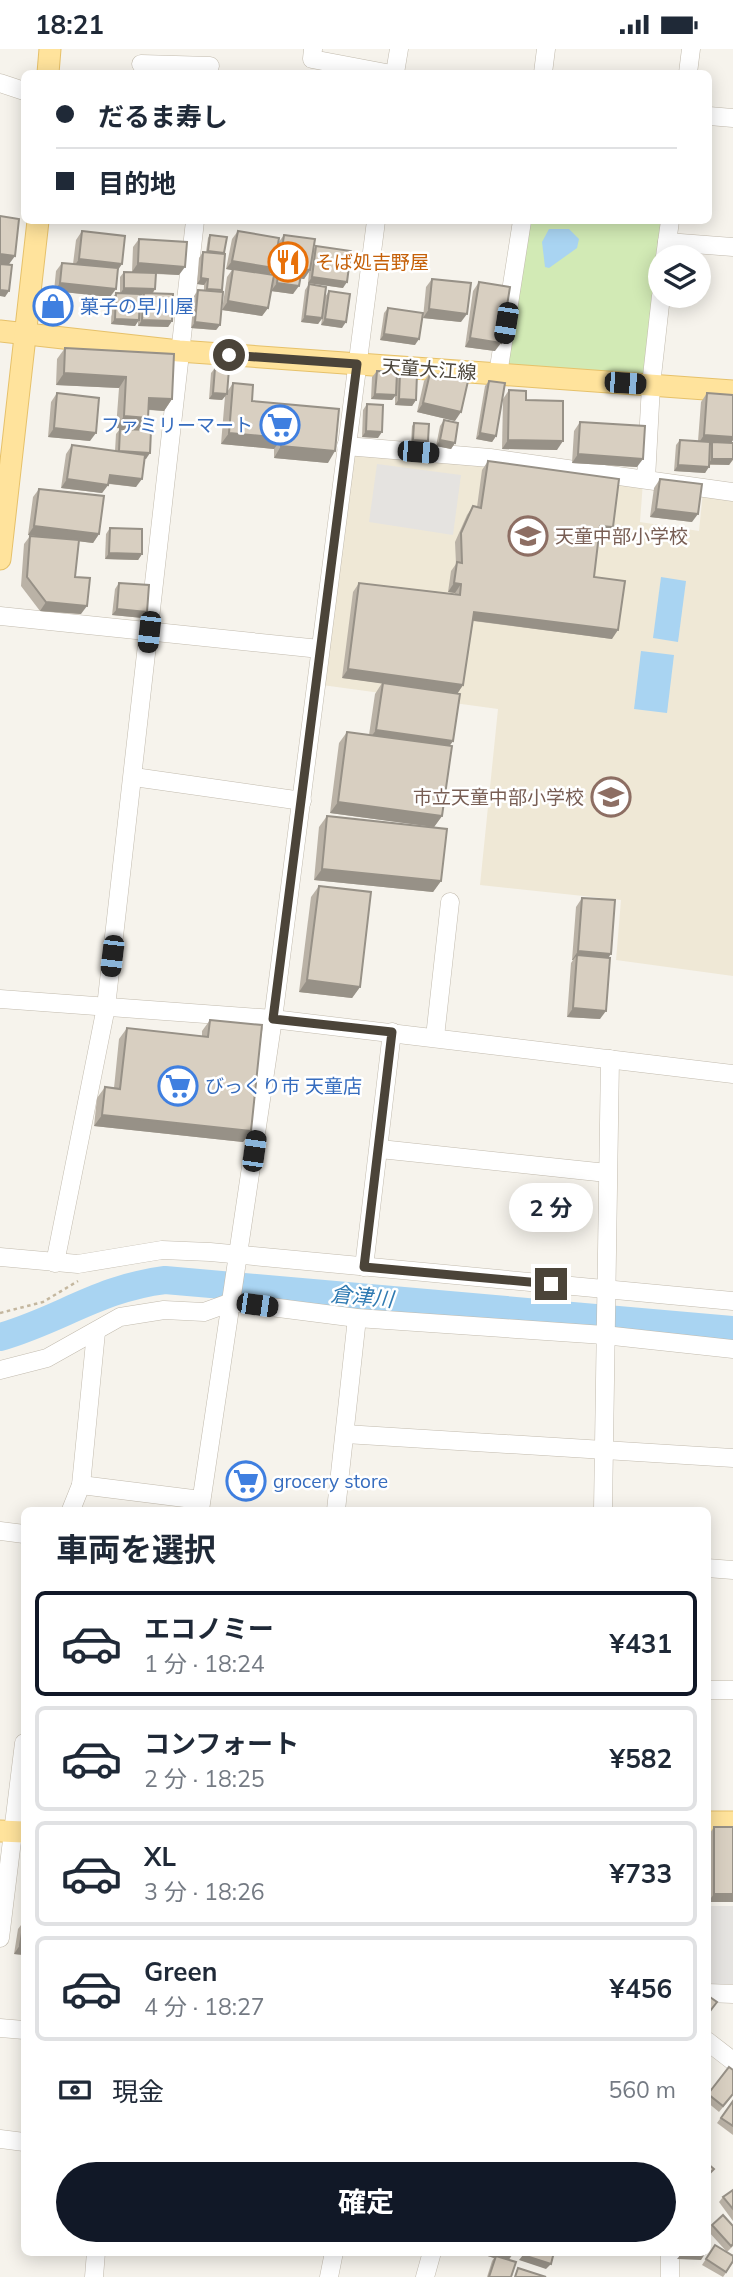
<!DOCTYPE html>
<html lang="ja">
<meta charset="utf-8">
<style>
body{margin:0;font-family:Mulish,"Noto Sans JP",sans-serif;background:#f6f6f7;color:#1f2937;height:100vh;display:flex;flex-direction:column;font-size:26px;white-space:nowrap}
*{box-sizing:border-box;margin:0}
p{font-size:23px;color:#747a83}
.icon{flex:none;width:38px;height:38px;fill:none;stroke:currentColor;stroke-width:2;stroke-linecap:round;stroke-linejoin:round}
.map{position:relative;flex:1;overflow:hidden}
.drawer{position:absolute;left:21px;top:1458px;width:690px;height:749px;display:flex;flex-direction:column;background:#fff;border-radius:10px;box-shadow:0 4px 18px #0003}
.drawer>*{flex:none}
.banner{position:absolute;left:21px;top:21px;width:691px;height:154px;border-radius:10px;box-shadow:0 4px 18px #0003;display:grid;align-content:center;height:154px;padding:0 35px;background:#fff}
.fabs{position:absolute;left:648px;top:196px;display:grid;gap:14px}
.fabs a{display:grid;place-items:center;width:63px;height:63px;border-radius:50%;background:#fff;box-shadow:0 4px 18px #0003;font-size:35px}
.end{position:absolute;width:32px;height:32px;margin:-16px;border:9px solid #4b4439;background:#fff;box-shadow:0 0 0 4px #fff}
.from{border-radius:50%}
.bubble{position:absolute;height:49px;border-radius:24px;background:#fff;box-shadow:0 4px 18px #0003;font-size:23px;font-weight:700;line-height:49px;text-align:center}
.car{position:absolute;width:21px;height:42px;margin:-21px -10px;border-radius:9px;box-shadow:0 0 5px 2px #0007;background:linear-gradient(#222 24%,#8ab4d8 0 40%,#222 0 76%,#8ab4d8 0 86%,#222 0)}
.banner b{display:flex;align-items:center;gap:24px;height:66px;font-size:26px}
.banner b+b{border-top:2px solid #e0e1e3}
.banner i{width:18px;height:18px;background:#1f2937}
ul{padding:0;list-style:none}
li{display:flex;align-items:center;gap:21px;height:105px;margin:0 14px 10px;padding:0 21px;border:4px solid #e0e1e3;border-radius:10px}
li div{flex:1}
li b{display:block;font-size:26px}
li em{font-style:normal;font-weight:700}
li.active{border-color:#111827}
li>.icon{width:63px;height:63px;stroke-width:1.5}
h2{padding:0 35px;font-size:32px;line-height:84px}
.pay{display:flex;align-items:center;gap:18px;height:77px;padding:0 35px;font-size:26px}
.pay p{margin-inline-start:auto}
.primary-button{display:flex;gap:14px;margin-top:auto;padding:14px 35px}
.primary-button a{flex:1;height:80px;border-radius:42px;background:#111827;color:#fff;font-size:28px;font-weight:700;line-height:80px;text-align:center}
.status{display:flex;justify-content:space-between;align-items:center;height:49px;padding:0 35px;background:#fff;direction:ltr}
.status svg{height:19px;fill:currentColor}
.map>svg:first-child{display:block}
.education{fill:#efe8d6}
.green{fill:#d2eab5}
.parking{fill:#e5e3e0}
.water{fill:#a9d4f2}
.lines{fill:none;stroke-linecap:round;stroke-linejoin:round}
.river{stroke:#a9d4f2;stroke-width:28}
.minor-casing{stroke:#c2bbae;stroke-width:19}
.major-casing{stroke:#e6c16a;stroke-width:23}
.path{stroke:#c4b79f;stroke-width:2.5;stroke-dasharray:3.5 3.5;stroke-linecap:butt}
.minor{stroke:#fff;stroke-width:18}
.major{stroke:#ffe39c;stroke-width:21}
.wall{fill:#bab2a6;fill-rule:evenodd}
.shaded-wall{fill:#979187}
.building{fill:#d8cfc1;stroke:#979187;stroke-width:2}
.route{stroke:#4b4439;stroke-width:9}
.labels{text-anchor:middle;stroke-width:5;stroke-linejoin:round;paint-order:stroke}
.food-label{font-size:19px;fill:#c56008;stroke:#fff;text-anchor:start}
.shop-label{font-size:19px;fill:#366cbe;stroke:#fff;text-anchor:start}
.street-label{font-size:19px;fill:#4b4439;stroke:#fff}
.education-label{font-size:19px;fill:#785e54;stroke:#fff;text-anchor:start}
.water-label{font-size:21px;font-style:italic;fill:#2e7ab2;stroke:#fff}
</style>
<div class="status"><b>18:21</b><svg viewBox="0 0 49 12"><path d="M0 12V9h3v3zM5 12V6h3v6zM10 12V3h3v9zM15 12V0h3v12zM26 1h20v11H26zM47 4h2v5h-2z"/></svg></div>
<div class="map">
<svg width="733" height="2228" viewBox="0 0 733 2228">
<rect width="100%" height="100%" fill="#f6f3ec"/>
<path class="education" d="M355,401L643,433L640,473L699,482L703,442L733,447V927L616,911L621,851L480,836L498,660L322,636Z"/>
<path class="green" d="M527,172H664L646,328L505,319Z"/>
<g class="parking">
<path d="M377,415L461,426L453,486L369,473Z"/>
<rect x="707" y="1857" width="26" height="78"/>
</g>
<g class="water">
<path d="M549,180H569L579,190L577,199L549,219L545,218L542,193Z"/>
<path d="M661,528L686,532L678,593L653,589Z"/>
<path d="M641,602L674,606L667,664L634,660Z"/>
</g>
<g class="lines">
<path class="river" d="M0,1288C60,1271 99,1239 165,1231L733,1281"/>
<g class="minor-casing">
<g id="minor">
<path d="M313,0L312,10L386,24"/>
<path d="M141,15L210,17"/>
<path d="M395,24L399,0"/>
<path d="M543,24L546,0"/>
<path d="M688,24L691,0"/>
<path d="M0,34L24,42"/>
<path d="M709,67L733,69"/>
<path d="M667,193L733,198"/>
<path d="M665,208L670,172"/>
<path d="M498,325L522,172"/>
<path d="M346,397L490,409L733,443"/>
<path d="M646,430L651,336L661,247"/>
<path d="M0,567L320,600"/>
<path d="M134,728L302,752"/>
<path d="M0,950L273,970L733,1025"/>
<path d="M435,988L450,853"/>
<path d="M380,1100L607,1124"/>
<path d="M0,1208L78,1215L162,1201L210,1203L733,1252"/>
<path d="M55,1214L106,958L195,172"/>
<path d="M364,1218L392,983"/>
<path d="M0,1321L47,1309L120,1268L164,1261L204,1263L232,1253L357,1269L604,1286L733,1300"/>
<path d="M345,1385L733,1409"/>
<path d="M81,1436L201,1451"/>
<path d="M71,1461L81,1436L96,1283"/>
<path d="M200,1461L273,970L376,172"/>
<path d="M336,1461L357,1269"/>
<path d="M603,1461L610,1010"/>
<path d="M0,1482L24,1485"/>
<path d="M707,1519L733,1521"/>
<path d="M707,1641H733"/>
<path d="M0,1889L24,1694"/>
<path d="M707,1944L733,1945"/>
<path d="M0,1979L24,1981"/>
<path d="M707,1992L733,2012"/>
<path d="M0,2090L24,2093"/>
<path d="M670,2203V2228"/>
<path d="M94,2228L96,2203"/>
<path d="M329,2228L334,2203"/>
<path d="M425,2228L432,2203"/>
</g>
</g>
<g class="major-casing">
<g id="major">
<path d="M48,24L50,0"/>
<path d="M0,282L179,302L733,342"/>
<path d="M0,510L38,172"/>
<path d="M707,1773H733"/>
<path d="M0,1782L24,1783"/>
</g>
</g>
<path class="path" d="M0,1264L43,1253L78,1232"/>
<use href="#minor" class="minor"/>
<use href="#major" class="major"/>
</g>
<g class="wall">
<path d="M82,182L110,248L54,242L56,222L62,214L73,215L76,191Z"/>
<path d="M238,182L278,194L284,186L313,201L316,197L343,239L308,234L309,223L304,230L300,229L293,245L271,242L268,259L262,267L222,261L227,228L232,221L226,220L232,190ZM278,195L273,226H269Z"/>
<path d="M210,186L224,205L220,276L216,281L191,279L194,247L198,241H204V236L197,235L199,209L203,203H206L208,189Z"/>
<path d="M139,190L179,226L156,225L155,240L153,244L172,272L168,278L138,277V272L135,277L111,275L112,249L116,244H120V228L124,223H132L133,198Z"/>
<path d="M432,230L461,273L423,269L426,238Z"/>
<path d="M479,233L495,302L465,298L473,242Z"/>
<path d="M309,235L325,248L329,242L342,279L321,276L322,270L318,275L301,273L305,241Z"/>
<path d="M388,259L415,296L380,291L384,264Z"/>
<path d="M65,299L172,350L164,362L149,361L140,380L116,379L119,339L56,336L57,310Z"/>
<path d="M215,319L227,343L233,334L252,352L328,414L274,409V400L221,395L225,347L222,351L209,350L211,324Z"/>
<path d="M377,322L397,329L400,324L416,351L412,357L395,356V346L392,351L371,350L372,328Z"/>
<path d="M430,324L455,372L417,363L424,332Z"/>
<path d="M489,332L496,387L492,393L476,390L485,337Z"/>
<path d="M509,341L526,351L557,401L502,400L503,350Z"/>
<path d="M57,344L90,392L48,388L51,353Z"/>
<path d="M707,344L733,346V391L731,394H733V411L729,416H709L705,424L674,422L676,396L680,391L698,392L701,353Z"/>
<path d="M367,355L378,389L362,388L363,361Z"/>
<path d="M444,371L455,394L451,400L436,397L440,377Z"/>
<path d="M580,373L637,418L572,414L574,382Z"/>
<path d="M414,374L428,392L426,395L411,394L412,377Z"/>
<path d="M120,380L146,410H145L136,438L109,435L102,444L61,439L66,405L72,396L115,402L116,385Z"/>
<path d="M488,412L613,478L607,487L599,486L594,528L612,590L473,572L463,636L457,645L453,692L450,696L442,767L434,778L330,764L339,694L347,683L369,686L375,645L382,634L342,629L353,543L359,534L455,545V544L448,543L451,522L456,515L455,493L467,466L473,457L477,458L482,421Z"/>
<path d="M660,430L692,473L650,468L654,439Z"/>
<path d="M39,440L99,485L93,494L78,492L75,528L81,565L40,562L21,537L24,495L30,487L47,488L28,486L33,448Z"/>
<path d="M110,479L142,505L138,511L105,510L106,485Z"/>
<path d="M119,534L147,563L143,569L112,566L115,540Z"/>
<path d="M327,767L441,832L433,843L314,831L319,778Z"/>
<path d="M319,837L360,938L352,949L299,943L311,848Z"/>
<path d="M582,849L609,908L600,970L567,968L571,914L573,911H572L576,858Z"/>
<path d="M210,971L251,1082L243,1093L94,1077L97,1049L105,1038L114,1039L119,990L127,979L202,987V982Z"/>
<path d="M714,1778L733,1853H708V1787Z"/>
<path d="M24,1872V1906L14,1905L18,1880Z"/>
<path d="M729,2018L733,2046L719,2063L707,2053V2046Z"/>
<path d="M733,2052V2086L717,2074Z"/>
<path d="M733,2141V2172L719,2153L723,2148Z"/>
<path d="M712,2176L733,2177V2197L727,2203L708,2182Z"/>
<path d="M715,2196L732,2206L733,2205V2214L723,2228L702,2216Z"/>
<path d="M475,2203H514L509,2211L511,2228H487L492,2212L494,2209Z"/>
</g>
<g class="shaded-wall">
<path d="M0,205L15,207L7,218L0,217Z"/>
<path d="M79,210L122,215L116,224L73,219Z"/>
<path d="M232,212L274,219L268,228L226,220Z"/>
<path d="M138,214L185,218L179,226L132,223Z"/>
<path d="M302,220L310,221L304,230L296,229Z"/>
<path d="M312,228L347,233L343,239L308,234Z"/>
<path d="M201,229L208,230L204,236L197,235Z"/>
<path d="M60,234L116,240L110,248L54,242Z"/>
<path d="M277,234L299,237L293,245L271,242Z"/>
<path d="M124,239L155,240L151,246L144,244L142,246L120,245Z"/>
<path d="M0,241L9,242L5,248L0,247Z"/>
<path d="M228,252L268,259L262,267L222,261Z"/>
<path d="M429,260L467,265L461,273L423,269Z"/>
<path d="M305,267L322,269L318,275L301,273Z"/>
<path d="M115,270L139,271L135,277L111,275Z"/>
<path d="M325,270L346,273L342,279L321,276Z"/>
<path d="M142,271L172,272L168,278L138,277Z"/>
<path d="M195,273L220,276L216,281L191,279Z"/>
<path d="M384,285L419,290L415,296L380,291Z"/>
<path d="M470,289L501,294L495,302L465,298Z"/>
<path d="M64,324L126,328L119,339L56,336Z"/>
<path d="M213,344L227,345L222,351L209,350Z"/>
<path d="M375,345L396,346L392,351L371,350Z"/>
<path d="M149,349L172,350L164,362L142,360Z"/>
<path d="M399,350L416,351L412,357L395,356Z"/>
<path d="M423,354L461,363L455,372L417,363Z"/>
<path d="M124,367L148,369L140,380L116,379Z"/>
<path d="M54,379L96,384L90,392L48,388Z"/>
<path d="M366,382L382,383L378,389L362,388Z"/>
<path d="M229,384L282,389L274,400L221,395Z"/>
<path d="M480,384L496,387L492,393L476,390Z"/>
<path d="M704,386L733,388V391L729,397L712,393L711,396L698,395Z"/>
<path d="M413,391L428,392L426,395L411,394Z"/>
<path d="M440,391L455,394L451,400L436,397Z"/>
<path d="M508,391L563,392L557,401L502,400Z"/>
<path d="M281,397L335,402L328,414L274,409Z"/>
<path d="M119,402L150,404L146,410L115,408Z"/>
<path d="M578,405L643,410L637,418L572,414Z"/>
<path d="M712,410H733L729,416L708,415Z"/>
<path d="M678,416L709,418L705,424L674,422Z"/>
<path d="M110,426L142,430L136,438L104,434Z"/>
<path d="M67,430L108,436L102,444L61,439Z"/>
<path d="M656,460L698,465L692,473L650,468Z"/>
<path d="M34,477L99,485L93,494L28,486Z"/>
<path d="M600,477L613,478L607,487L594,485Z"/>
<path d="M109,504L142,505L138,511L105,510Z"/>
<path d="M454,534L461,535L455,544L448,543Z"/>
<path d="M46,553L87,557L81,565L40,562Z"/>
<path d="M117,560L147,563L143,569L112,566Z"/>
<path d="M474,563L618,581L612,590L468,571Z"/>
<path d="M348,620L463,636L457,645L342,629Z"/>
<path d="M376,681L453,692L445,703L368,692Z"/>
<path d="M338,753L442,767L434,778L330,764Z"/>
<path d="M322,820L441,832L433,843L314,831Z"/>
<path d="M578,902L611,905L605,913L577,906L573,911H572Z"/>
<path d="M307,931L360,938L352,949L299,943Z"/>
<path d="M573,959L606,962L600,970L567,968Z"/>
<path d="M102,1066L251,1082L243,1093L94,1077Z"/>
<path d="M714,1845H733V1853H708Z"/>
<path d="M20,1896L24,1897V1906L14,1905Z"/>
<path d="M475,2203H510L513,2204L507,2213L496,2207L494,2209Z"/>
<path d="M681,2205H705L701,2211L677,2210Z"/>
<path d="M523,2206L551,2215L546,2220L519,2211Z"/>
</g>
<g class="building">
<path d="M0,167L19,170L15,207L0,205Z"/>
<path d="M82,182L125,187L122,215L79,210Z"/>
<path d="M238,182L279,189L274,219L232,212Z"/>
<path d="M210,186L227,188L224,204L208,202Z"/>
<path d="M284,186L315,190L310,221L302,220L299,237L277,234Z"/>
<path d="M139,190L187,193L185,218L138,214Z"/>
<path d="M316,197L351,202L347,233L312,228Z"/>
<path d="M203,203L225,205L222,241L207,240L208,230L201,229Z"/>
<path d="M62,214L118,219L116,240L60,234Z"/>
<path d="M0,215L12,216L9,242L0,241Z"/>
<path d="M233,220L274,226L268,259L228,252Z"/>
<path d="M124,223L156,224L155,240L124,239Z"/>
<path d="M432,230L471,234L467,265L429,260Z"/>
<path d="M479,233L510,238L501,294L470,289Z"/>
<path d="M309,235L326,238L322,269L305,267Z"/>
<path d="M198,241L223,243L220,276L195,273Z"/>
<path d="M329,242L350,245L346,273L325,270Z"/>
<path d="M116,244L140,245L139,271L115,270Z"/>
<path d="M144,244L173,245L172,272L142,271Z"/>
<path d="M388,259L423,264L419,290L384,285Z"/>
<path d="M65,299L174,305L172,350L149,349L148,369L124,367L126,328L64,324Z"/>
<path d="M215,319L229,320L227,345L213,344Z"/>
<path d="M377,322L397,323L396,346L375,345Z"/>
<path d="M400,324L417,325L416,351L399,350Z"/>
<path d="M430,324L468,332L461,363L423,354Z"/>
<path d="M489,332L505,334L496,387L480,384Z"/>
<path d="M233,334L253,336L252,352L339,360L335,402L281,397L282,389L229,384Z"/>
<path d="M509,341L526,342V351L563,352V392L508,391Z"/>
<path d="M57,344L99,349L96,384L54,379Z"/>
<path d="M707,344L733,346V388L704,386Z"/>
<path d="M367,355L383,356L382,383L366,382Z"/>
<path d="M444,371L458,374L455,394L440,391Z"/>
<path d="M580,373L645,377L643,410L578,405Z"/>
<path d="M414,374L429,375L428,392L413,391Z"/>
<path d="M120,380L151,381L150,404L119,402Z"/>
<path d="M680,391L710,393L709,418L678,416Z"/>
<path d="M712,393L733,394V410H712Z"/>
<path d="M72,396L145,406L142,430L110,426L108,436L67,430Z"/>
<path d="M488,412L619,430L613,478L600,477L594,528L625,532L618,581L474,563L463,636L348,620L359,534L460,546L461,535L454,534L457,513L462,514L461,484L473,457L481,459Z"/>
<path d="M660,430L702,435L698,465L656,460Z"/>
<path d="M39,440L104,447L99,485L34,477Z"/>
<path d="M110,479L142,480V505L109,504Z"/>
<path d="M30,487L79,491L75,528L90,529L87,557L46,553L27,528Z"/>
<path d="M119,534L149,536L147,563L117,560Z"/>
<path d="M383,634L460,645L453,692L376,681Z"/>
<path d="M347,683L452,697L442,767L338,753Z"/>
<path d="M327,767L447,780L441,832L322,820Z"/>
<path d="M319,837L371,843L360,938L307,931Z"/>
<path d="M582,849L615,851L611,905L578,902Z"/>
<path d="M577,906L610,909L606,962L573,959Z"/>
<path d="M210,971L262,976L251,1082L102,1066L105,1038L120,1040L127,979L208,988Z"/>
<rect x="714" y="1778" width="19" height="67"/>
<path d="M24,1872V1897L20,1896Z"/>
<path d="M707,1946L717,1953L707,1966Z"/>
<path d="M729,2018L733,2021V2045L723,2057L708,2045Z"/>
<path d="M733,2052V2077L721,2069Z"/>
<path d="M707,2114L714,2120L707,2127Z"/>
<path d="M733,2141V2160L723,2148Z"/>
<path d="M723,2166L733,2177V2195L731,2197L712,2176Z"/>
<path d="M715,2196L733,2207V2212L726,2223L706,2210Z"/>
<path d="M524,2203H554L551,2215L523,2206Z"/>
<rect x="681" y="2203" width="24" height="2"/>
<path d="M496,2207L516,2213L511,2228H489Z"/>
<path d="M518,2219L546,2228H515Z"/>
</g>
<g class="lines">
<path class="route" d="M229,306L357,315L273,970L392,983L364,1218L551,1235"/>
</g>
<defs>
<g id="restaurant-ring" transform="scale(2.0125)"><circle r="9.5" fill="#fff" stroke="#e8710a" stroke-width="1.5"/><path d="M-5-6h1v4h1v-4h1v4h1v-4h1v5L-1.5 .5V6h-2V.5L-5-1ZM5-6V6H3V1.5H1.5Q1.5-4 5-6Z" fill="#e8710a"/></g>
<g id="shop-ring" transform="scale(2.0125)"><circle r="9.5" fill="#fff" stroke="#3f7fe0" stroke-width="1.5"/><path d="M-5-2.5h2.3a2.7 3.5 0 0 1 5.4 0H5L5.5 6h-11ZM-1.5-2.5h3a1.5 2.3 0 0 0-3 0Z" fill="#3f7fe0"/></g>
<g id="supermarket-ring" transform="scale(2.0125)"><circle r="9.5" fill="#fff" stroke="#3f7fe0" stroke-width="1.5"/><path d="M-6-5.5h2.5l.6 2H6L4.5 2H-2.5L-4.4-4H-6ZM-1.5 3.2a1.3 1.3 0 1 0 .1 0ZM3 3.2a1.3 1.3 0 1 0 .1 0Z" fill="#3f7fe0"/></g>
<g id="school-ring" transform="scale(2.0125)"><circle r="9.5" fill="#fff" stroke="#8d6e63" stroke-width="1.5"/><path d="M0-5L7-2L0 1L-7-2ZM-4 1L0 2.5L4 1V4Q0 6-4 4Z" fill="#8d6e63"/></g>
</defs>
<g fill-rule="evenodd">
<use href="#restaurant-ring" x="288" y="213"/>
<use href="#shop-ring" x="53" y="257"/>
<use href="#supermarket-ring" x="280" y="376"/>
<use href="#school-ring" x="528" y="487"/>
<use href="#school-ring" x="611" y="748"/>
<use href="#supermarket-ring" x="178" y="1037"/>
<use href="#supermarket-ring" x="246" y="1432"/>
</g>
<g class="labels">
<g class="food-label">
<text x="315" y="220">そば処吉野屋</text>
</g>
<g class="shop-label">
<text x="80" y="264">菓子の早川屋</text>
<text x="253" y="383" text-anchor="end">ファミリーマート</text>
<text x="205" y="1044">びっくり市 天童店</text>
<text x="273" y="1439">grocery store</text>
</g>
<g class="street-label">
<text transform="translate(429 320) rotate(4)" y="7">天童大江線</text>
</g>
<g class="education-label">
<text x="555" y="494">天童中部小学校</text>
<text x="584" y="755" text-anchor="end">市立天童中部小学校</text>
</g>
<g class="water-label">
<text transform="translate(362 1248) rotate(5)" y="7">倉津川</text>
</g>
</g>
</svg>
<div class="fabs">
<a><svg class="icon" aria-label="layers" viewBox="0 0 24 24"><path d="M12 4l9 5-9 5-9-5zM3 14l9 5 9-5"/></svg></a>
</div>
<i class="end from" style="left:229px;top:306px"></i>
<i class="end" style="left:551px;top:1235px"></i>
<div class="bubble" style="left:509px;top:1134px;width:84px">2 分</div>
<i class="car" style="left:506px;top:274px;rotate:189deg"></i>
<i class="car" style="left:625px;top:334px;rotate:94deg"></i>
<i class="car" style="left:418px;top:403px;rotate:95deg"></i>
<i class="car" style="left:149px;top:583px;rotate:186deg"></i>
<i class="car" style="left:112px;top:907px;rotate:187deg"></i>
<i class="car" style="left:254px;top:1102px;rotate:8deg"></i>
<i class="car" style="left:257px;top:1256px;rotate:98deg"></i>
<div class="banner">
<b><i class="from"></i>だるま寿し</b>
<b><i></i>目的地</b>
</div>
<section class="drawer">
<h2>車両を選択</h2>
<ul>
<li class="active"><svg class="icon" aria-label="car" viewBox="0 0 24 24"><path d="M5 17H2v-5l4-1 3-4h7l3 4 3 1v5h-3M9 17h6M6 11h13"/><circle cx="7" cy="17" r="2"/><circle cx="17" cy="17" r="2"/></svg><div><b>エコノミー</b><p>1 分 · 18:24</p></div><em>¥431</em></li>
<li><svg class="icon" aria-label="car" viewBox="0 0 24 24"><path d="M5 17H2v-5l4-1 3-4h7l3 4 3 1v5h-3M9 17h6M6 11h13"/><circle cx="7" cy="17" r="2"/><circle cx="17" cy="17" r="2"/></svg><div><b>コンフォート</b><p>2 分 · 18:25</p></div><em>¥582</em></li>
<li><svg class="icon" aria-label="car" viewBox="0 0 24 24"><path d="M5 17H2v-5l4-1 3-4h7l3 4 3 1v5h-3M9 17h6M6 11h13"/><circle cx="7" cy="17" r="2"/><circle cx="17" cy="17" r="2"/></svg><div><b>XL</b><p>3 分 · 18:26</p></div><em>¥733</em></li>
<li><svg class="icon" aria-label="car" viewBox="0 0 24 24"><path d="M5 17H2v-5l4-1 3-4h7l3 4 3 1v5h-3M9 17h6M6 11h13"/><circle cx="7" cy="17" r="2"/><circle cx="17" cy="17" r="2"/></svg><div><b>Green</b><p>4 分 · 18:27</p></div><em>¥456</em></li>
</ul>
<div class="pay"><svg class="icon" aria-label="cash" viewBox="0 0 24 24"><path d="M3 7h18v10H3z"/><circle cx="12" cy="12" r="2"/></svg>現金<p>560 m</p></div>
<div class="primary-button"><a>確定</a></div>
</section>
</div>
